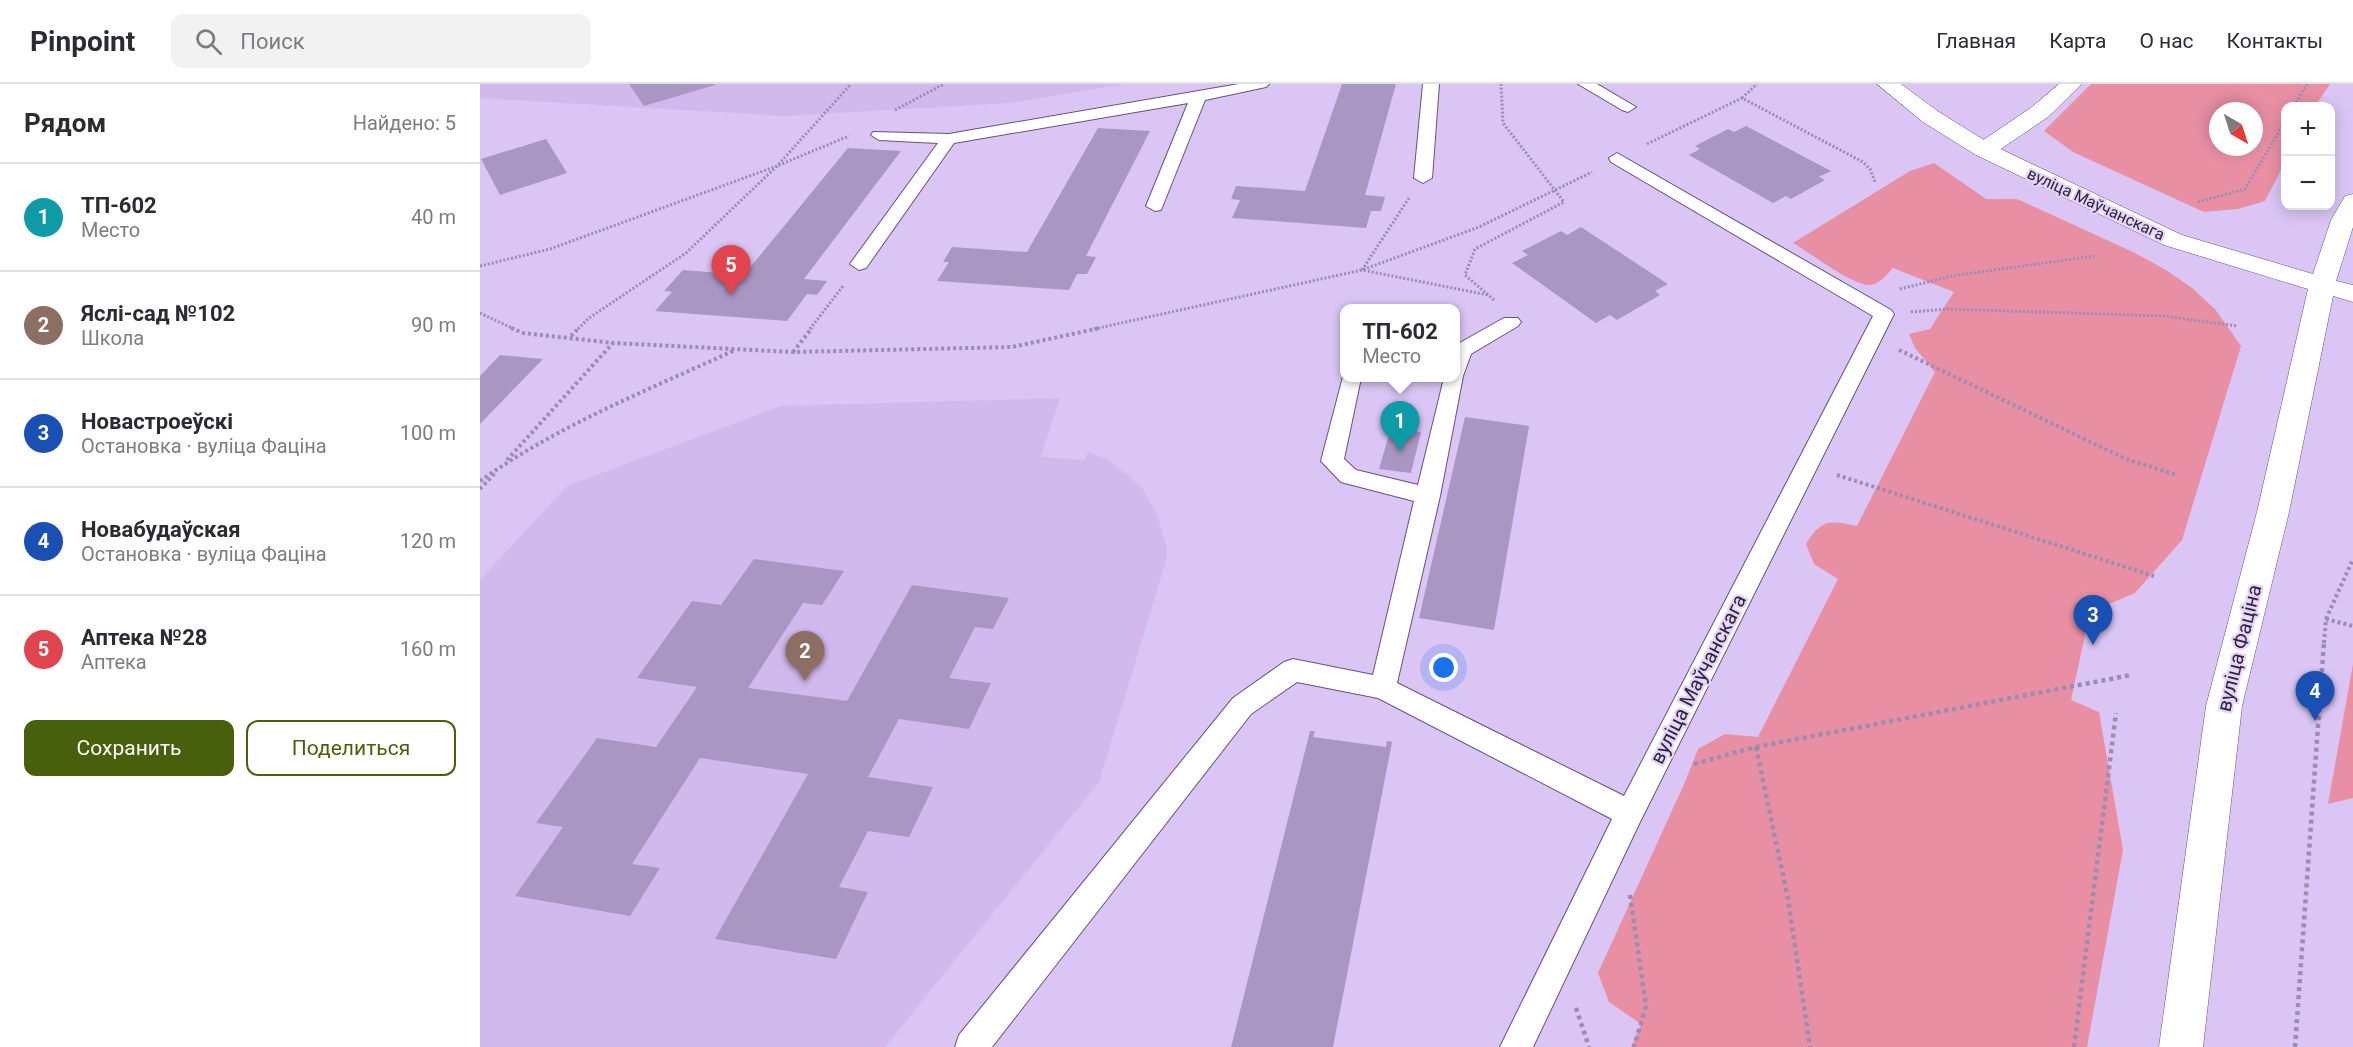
<!DOCTYPE html>
<html lang="ru">
<head>
<meta charset="utf-8">
<style>
  :root { --surface:#fff; --page:#f2f2f3; --text:#2b2b33; --muted:#7c7c81; --line:#e1e1e2; --accent:#485f0b }
  body { margin:0; font-family:Roboto,sans-serif; background:var(--page); color:var(--text) }
  .controls { position:absolute; right:18px; top:18px; display:grid; overflow:hidden; border-radius:12px; box-shadow:0 3px 15px #0003 }
  .controls button { width:54px; height:54px; display:grid; place-items:center; padding:0; border:0; border-bottom:2px solid var(--line); background:var(--surface); color:var(--text); font:30px sans-serif }
  .compass { position:absolute; left:1729px; top:18px; width:54px; height:54px; border-radius:50%; background:var(--surface); box-shadow:0 3px 15px #0003; rotate:141deg }
  .you { position:absolute; left:964px; top:584px; width:21px; height:21px; margin:-15px; border:4px solid #fff; border-radius:50%; background:#1a73e8; box-shadow:0 0 0 9px #1a73e833 }
  .badge { display:grid; place-items:center; width:39px; height:39px; border-radius:50%; background:var(--accent); color:#fff; font-size:20px; font-weight:700 }
  .pin { position:absolute; translate:-50% -50px; filter:drop-shadow(0 2px 3px #0008) }
  .pin::after { content:''; position:absolute; top:32px; width:21px; height:18px; background:inherit; clip-path:polygon(0 0,100% 0,50% 100%) }
  .popup { position:absolute; left:860px; top:220px; width:120px; height:78px; box-sizing:border-box; display:grid; place-content:center; border-radius:12px; background:var(--surface); filter:drop-shadow(0 2px 4px #0005); font-size:20px; white-space:nowrap; color:var(--muted) }
  .popup b { font-size:22px; color:var(--text) }
  .popup::after { content:''; position:absolute; left:50%; top:100%; margin-left:-12px; border:12px solid transparent; border-top-color:var(--surface) }
  .list { margin:0; padding:0; list-style:none }
  h2 { display:flex; justify-content:space-between; align-items:center; height:78px; margin:0; padding:0 24px; font-size:26px }
  h2 small { font-size:20px; font-weight:400; color:var(--muted) }
  .list li { display:grid; grid-template-columns:39px 1fr auto; gap:18px; align-items:center; box-sizing:border-box; height:108px; padding:0 24px; border-top:2px solid var(--line) }
  .list b { display:block; font-size:22px; white-space:nowrap }
  .list p { margin:0; font-size:20px; white-space:nowrap; color:var(--muted) }
  .list em { font-size:20px; font-style:normal; color:var(--muted) }
  .actions { display:flex; gap:12px; padding:18px 24px }
  .actions a { flex:1; padding:14px 0; border:2px solid var(--accent); border-radius:12px; text-align:center; font-size:21px; color:var(--accent) }
  .actions .main { background:var(--accent); color:#fff }
  .icon { flex:none; width:33px; height:33px; fill:none; stroke:currentColor; stroke-width:2; stroke-linecap:round; stroke-linejoin:round }
  .map { position:relative; flex:none; width:1873px; height:963px; overflow:hidden }
  header { display:flex; align-items:center; gap:36px; box-sizing:border-box; height:84px; padding:0 30px; background:var(--surface); border-bottom:2px solid var(--line) }
  header strong { font-size:28px }
  nav { display:flex; gap:33px; margin-inline-start:auto; font-size:21px }
  .search { width:420px; height:54px; background:var(--page); display:flex; align-items:center; gap:15px; box-sizing:border-box; padding:0 21px; border-radius:12px; color:var(--muted); font-size:22px }
  main { display:flex }
  aside { flex:1; background:var(--surface) }
  .map>svg:first-child { display:block }
</style>
</head>
<body>
<header>
<strong>Pinpoint</strong>
<div class="search"><svg class="icon" aria-label="search" viewBox="0 0 24 24"><circle cx="10" cy="10" r="6"/><path d="M15 15l6 6"/></svg>Поиск</div>
<nav><a>Главная</a><a>Карта</a><a>О нас</a><a>Контакты</a></nav>
</header>
<main>
<aside>
<h2>Рядом<small>Найдено: 5</small></h2>
<ul class="list">
<li><span class="badge" style="background:#0f9aa8">1</span><div><b>ТП-602</b><p>Место</p></div><em>40 m</em></li>
<li><span class="badge" style="background:#8d6e63">2</span><div><b>Яслі-сад №102</b><p>Школа</p></div><em>90 m</em></li>
<li><span class="badge" style="background:#1a4fb4">3</span><div><b>Новастроеўскі</b><p>Остановка · вуліца Фаціна</p></div><em>100 m</em></li>
<li><span class="badge" style="background:#1a4fb4">4</span><div><b>Новабудаўская</b><p>Остановка · вуліца Фаціна</p></div><em>120 m</em></li>
<li><span class="badge" style="background:#e0444e">5</span><div><b>Аптека №28</b><p>Аптека</p></div><em>160 m</em></li>
</ul>
<div class="actions"><a class="main">Сохранить</a><a>Поделиться</a></div>
</aside>
<div class="map">
<svg width="1873" height="963" viewBox="0 0 1873 963">
  <rect width="100%" height="100%" fill="#dac5f4"/>
  <g fill="#d1b9ee">
    <path d="M0 0H644L531 19 304 32 0 14Z"/>
    <path d="M580 314 561 373 605 376 608 367 628 376 647 391 662 404 677 430 687 465 686 477 619 698 405 963H0V496L87 402 301 322Z"/>
  </g>
  <g fill="#e88fa4" fill-rule="evenodd">
    <path d="M1611 0H1850L1835 22H1806L1805 78 1785 117 1758 125 1724 128 1593 68 1564 47ZM1738 27H1774V63H1738Z"/>
    <path d="M1454 79 1506 115H1537L1653 168 1686 186 1712 204 1735 225 1761 262 1702 456 1655 509 1610 528 1591 616 1619 628 1643 766 1607 963H1151L1161 940 1129 918 1118 889 1205 698 1218 665 1245 650 1278 653 1358 495 1334 480 1326 460C1341 435 1350 436 1377 442L1455 288 1435 264 1429 250 1450 245 1474 208 1413 184C1407 190 1401 199 1391 201 1374 203 1329 168 1313 159L1430 87Z"/>
    <path d="M1873 580V714L1848 720Z"/>
  </g>
  <g fill="#aa96c3">
    <path d="M149 0H235V1L164 22Z"/>
    <path d="M862 0H916L885 111 905 113 901 127H891L886 144 752 134 760 116 751 115 756 102 825 107Z"/>
    <path d="M1266 42 1351 87 1339 93 1345 96 1311 115 1306 112 1293 119 1209 71 1220 65 1215 62 1248 45 1254 48Z"/>
    <path d="M618 44 670 47 606 172 616 173 607 190H597L589 206 457 197 469 178H463L472 163 547 168Z"/>
    <path d="M66 55 87 89 20 111 1 75Z"/>
    <path d="M368 64 421 67 324 195 347 197 337 211 327 210 307 237 175 227 192 208 184 207 203 186 264 191Z"/>
    <path d="M1101 143 1188 200 1175 207 1180 211 1137 236 1130 231 1116 239 1032 179 1048 171 1042 167 1081 147 1087 151Z"/>
    <path d="M20 271 63 275 0 340V292Z"/>
    <path d="M985 333 1049 342 1014 546 939 534Z"/>
    <path d="M911 344 941 348 931 389 899 385Z"/>
    <path d="M274 475 364 487 342 521 323 519 268 604 367 617 432 501 529 514 513 545 495 543 469 594 511 599 489 645 419 635 388 693 453 703 429 753 388 747 359 803 388 808 356 875 235 855 328 690 220 674 152 780 180 784 150 832 35 812 83 743 56 739 117 654 176 663 217 603 157 594 212 517 241 521Z"/>
    <path d="M830 647H835L833 653 906 663 907 657 912 658 853 963H751Z"/>
  </g>
  <g fill="none" stroke-linecap="round" stroke-linejoin="round">
    <defs>
      <g id="lane">
        <path d="M759 0H789L786 3 725 16 681 126 675 127 666 122 708 19 474 59 386 184 379 186 370 180 458 59 399 56 391 51 393 48 469 50Z"/>
        <path d="M943 0H959L952 94 943 99 934 94Z"/>
        <path d="M1098 0H1117L1156 23 1148 28 1142 26Z"/>
        <path d="M1137 69 1411 226 1414 230 1160 738 1053 963H1020L1132 735 898 614 817 598 771 630 512 963H475L479 951 753 614 804 578 813 575 893 591 934 417 861 398 841 377 864 289V294H881L864 375 876 386 938 401 964 294H976V261L1024 234H1038L1041 238 1038 242 991 270 983 292 960 412 917 599 1144 712 1393 232 1131 78 1129 74Z"/>
      </g>
      <path id="street" d="M1579 0H1602L1568 33 1512 71H1496L1493 66 1496 61 1552 23Z"/>
      <path id="secondary" d="M1397 0H1421L1459 28 1512 61 1702 151 1833 190 1851 136 1865 112 1873 110V143L1856 197 1873 201V218L1853 212 1809 428 1762 622 1723 963H1679L1726 622 1777 428 1828 205 1684 161 1496 71 1443 38Z"/>
    </defs>
    <use href="#lane" stroke="#66537c" stroke-width="2"/>
    <use href="#street" stroke="#66537c" stroke-width="1"/>
    <use href="#secondary" stroke="#66537c" stroke-width="1"/>
    <g stroke="#9c8cb1" stroke-width="3" stroke-dasharray="2 2" stroke-linecap="butt">
      <path d="M1262 14 1277 0"/>
      <path d="M1814 22 1827 0"/>
      <path d="M415 26 464 0"/>
      <path d="M1167 60 1262 14 1383 78 1390 85 1395 98"/>
      <path d="M929 114 882 186 1008 211"/>
      <path d="M1718 118 1765 105 1806 36"/>
      <path d="M0 182 70 165 297 82 371 0"/>
      <path d="M1420 205 1472 192 1614 172"/>
      <path d="M1014 216 985 191 995 165 1084 118 1023 39 1021 0"/>
      <path d="M1431 228 1467 225 1683 232 1757 242"/>
      <path d="M0 229 34 245"/>
      <path d="M98 245 109 234 206 169 297 82 369 52"/>
      <path d="M330 245 363 202"/>
      <path d="M614 245 882 186 999 143 1112 88"/>
    </g>
    <g stroke="#9c8cb1" stroke-width="4" stroke-dasharray="3 3" stroke-linecap="butt">
      <path d="M31 244 43 249 133 259 313 268 532 263 620 244"/>
      <path d="M91 252 99 244"/>
      <path d="M1419 266 1646 375 1697 391"/>
      <path d="M313 268 332 244"/>
      <path d="M27 376 133 259"/>
      <path d="M1357 391 1674 492"/>
      <path d="M0 397C79 341 168 306 255 266"/>
      <path d="M0 405 16 388"/>
      <path d="M1846 535 1873 475"/>
      <path d="M1844 559 1846 535 1873 542"/>
    </g>
    <g stroke="#9c8cb1" stroke-width="4.5" stroke-dasharray="4 4" stroke-linecap="butt">
      <path d="M1276 663 1308 815 1330 963"/>
      <path d="M1214 680 1276 663 1651 591"/>
      <path d="M1150 811 1166 922 1154 963"/>
      <path d="M1096 924 1109 963"/>
      <path d="M1594 963 1636 629"/>
      <path d="M1815 963 1844 558"/>
    </g>
    <use href="#lane" fill="#fff" fill-rule="evenodd"/>
    <use href="#street" fill="#fff" fill-rule="evenodd"/>
    <use href="#secondary" fill="#fff" fill-rule="evenodd"/>
  </g>
  <g text-anchor="middle" dominant-baseline="central" stroke-width="4.5" stroke-linejoin="round" paint-order="stroke">
    <g font-size="16" fill="#2d2537" stroke="#e5d4fa">
      <text transform="translate(1616 120) rotate(25)">вуліца Маўчанскага</text>
    </g>
    <g font-size="20" fill="#2d2537" stroke="#e5d4fa">
      <text transform="translate(1759 564) rotate(-76)">вуліца Фаціна</text>
      <text transform="translate(1218 595) rotate(-63)">вуліца Маўчанскага</text>
    </g>
  </g>
</svg>
<div class="controls">
<button>+</button>
<button>−</button>
</div>
<svg class="compass" viewBox="-18 -18 36 36"><path d="M0-13l5 13h-10z" fill="#e53935"/><path d="M0 13l5-13h-10z" fill="#7c7c81"/></svg>
<div class="you"></div>
<div class="pin badge" style="left:920px;top:367px;background:#0f9aa8">1</div>
<div class="popup"><b>ТП-602</b>Место</div>
<div class="pin badge" style="left:325px;top:597px;background:#8d6e63">2</div>
<div class="pin badge" style="left:1613px;top:561px;background:#1a4fb4">3</div>
<div class="pin badge" style="left:1835px;top:637px;background:#1a4fb4">4</div>
<div class="pin badge" style="left:251px;top:211px;background:#e0444e">5</div>
</div>
</main>
</body>
</html>
